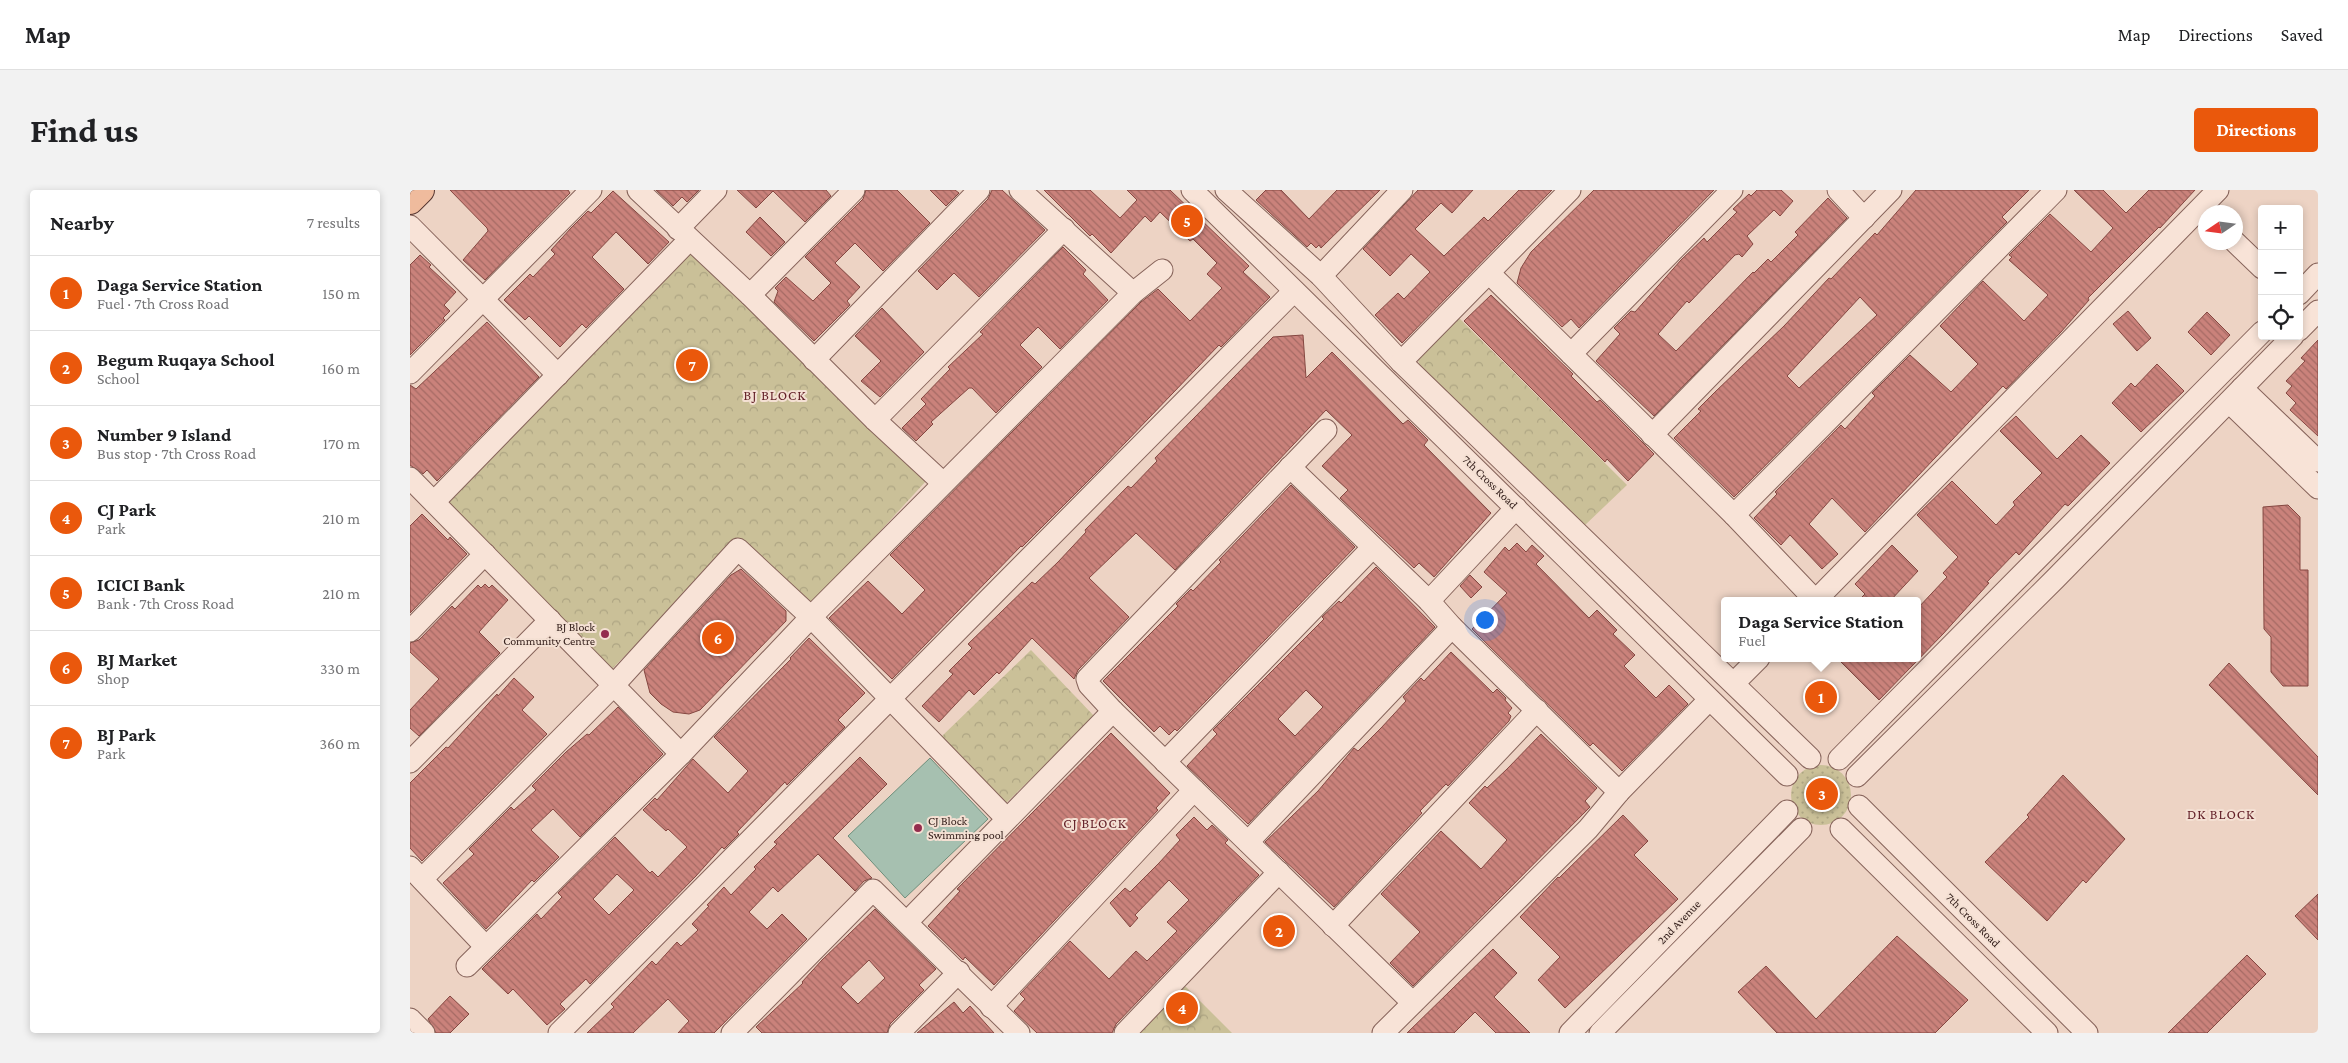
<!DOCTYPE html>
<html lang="en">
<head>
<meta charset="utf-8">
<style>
  :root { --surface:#fff; --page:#f2f2f2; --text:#202124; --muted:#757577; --line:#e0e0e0; --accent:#ea580c }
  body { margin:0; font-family:"Crimson Pro",serif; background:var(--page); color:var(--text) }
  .controls { position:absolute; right:15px; top:15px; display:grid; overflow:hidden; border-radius:5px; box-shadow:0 2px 8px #0003 }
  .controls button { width:45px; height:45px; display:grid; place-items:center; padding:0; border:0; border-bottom:1px solid var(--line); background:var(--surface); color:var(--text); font:25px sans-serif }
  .compass { position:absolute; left:1788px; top:15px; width:45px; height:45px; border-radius:50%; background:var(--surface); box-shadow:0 2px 8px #0003; rotate:257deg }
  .you { position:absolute; left:1074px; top:429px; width:18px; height:18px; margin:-12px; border:4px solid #fff; border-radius:50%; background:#1a73e8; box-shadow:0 0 0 8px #1a73e833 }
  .badge { display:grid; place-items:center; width:32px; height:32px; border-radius:50%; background:var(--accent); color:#fff; font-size:16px; font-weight:700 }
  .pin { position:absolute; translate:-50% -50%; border:2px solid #fff; box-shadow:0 1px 5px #0006 }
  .popup { position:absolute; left:1311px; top:407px; width:200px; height:65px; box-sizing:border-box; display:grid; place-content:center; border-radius:5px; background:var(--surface); filter:drop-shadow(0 1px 4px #0005); font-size:16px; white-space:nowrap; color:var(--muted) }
  .popup b { font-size:19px; color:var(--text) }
  .popup::after { content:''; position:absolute; left:50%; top:100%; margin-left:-10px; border:10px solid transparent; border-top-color:var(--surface) }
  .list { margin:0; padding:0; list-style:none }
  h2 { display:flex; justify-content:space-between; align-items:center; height:65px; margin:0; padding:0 20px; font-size:21px }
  h2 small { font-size:16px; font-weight:400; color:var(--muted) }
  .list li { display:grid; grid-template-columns:32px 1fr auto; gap:15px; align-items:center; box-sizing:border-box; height:75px; padding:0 20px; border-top:1px solid var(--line) }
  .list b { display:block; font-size:19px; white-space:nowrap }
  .list p { margin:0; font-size:16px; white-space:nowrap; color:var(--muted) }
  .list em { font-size:16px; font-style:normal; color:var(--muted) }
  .icon { flex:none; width:28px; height:28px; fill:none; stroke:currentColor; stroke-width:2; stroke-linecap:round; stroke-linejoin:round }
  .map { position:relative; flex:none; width:1908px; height:843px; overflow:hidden; border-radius:5px }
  header { display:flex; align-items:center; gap:30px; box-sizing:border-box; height:70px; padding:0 25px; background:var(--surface); border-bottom:1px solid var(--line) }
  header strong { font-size:24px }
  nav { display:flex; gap:28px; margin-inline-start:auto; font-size:18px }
  .intro { display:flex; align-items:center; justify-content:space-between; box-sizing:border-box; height:120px; padding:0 30px }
  h1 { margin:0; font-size:35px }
  .button { padding:12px 22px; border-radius:5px; background:var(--accent); color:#fff; font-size:18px; font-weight:700 }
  main { display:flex; gap:30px; padding:0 30px }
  aside { flex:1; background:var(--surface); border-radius:5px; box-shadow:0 2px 8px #0003 }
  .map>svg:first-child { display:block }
</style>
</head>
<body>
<header>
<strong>Map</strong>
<nav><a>Map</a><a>Directions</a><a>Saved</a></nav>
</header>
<div class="intro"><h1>Find us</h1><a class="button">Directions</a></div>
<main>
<aside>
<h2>Nearby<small>7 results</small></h2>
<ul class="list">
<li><span class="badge">1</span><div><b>Daga Service Station</b><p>Fuel · 7th Cross Road</p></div><em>150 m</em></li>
<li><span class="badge">2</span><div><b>Begum Ruqaya School</b><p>School</p></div><em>160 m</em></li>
<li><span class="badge">3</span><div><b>Number 9 Island</b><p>Bus stop · 7th Cross Road</p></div><em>170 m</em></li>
<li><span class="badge">4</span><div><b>CJ Park</b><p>Park</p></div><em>210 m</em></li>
<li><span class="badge">5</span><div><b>ICICI Bank</b><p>Bank · 7th Cross Road</p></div><em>210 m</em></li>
<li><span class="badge">6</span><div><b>BJ Market</b><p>Shop</p></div><em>330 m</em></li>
<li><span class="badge">7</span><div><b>BJ Park</b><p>Park</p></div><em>360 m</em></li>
</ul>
</aside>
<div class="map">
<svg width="1908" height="843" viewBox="0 0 1908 843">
  <defs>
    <pattern id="grass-dots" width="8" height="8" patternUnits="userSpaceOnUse" patternTransform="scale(1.25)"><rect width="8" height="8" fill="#cac098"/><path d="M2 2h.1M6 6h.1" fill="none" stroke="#aea583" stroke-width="1.8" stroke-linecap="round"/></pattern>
    <pattern id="forest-crowns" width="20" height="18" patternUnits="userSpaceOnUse" patternTransform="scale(1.25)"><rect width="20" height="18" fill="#cac098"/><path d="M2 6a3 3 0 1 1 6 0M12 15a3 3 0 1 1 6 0" fill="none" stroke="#aea583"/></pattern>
    <pattern id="building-back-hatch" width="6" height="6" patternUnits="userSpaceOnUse" patternTransform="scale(1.25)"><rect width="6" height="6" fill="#ca827b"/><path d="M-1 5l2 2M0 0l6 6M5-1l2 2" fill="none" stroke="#a56a64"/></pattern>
  </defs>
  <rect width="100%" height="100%" fill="#edd3c4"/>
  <circle fill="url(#grass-dots)" cx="1411" cy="605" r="30"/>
  <g fill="url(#forest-crowns)">
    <path d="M279 58 516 291 398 420 327 352 199 482 32 311Z"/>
    <path d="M1042 121 1217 295 1173 337 1013 187 1008 170 1009 153Z"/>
    <path d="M621 460 685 527 595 614 531 547Z"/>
    <path d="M771 792 822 843H721Z"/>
  </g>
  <path fill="#a6c0b0" stroke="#6d8e7b" d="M520 568 578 629 495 708 438 646Z"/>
  <g fill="url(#building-back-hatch)" stroke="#854741" fill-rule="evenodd">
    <path d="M40 0H158L160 3 75 90 53 70 78 41 77 38Z"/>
    <path d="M246 0H289L277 12 272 7 263 16Z"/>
    <path d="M327 0H416L421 6 395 32 363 1 346 18Z"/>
    <path d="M456 0H487L520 33 473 81 445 53 425 73 450 97 437 111 440 115 404 151 364 112 368 101 365 98 376 87 403 111 421 93 395 67 453 9Z"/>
    <path d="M520 0H545L549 3 536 16Z"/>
    <path d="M582 0H592L635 40 569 107 544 83 527 100 508 81 578 9Z"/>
    <path d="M634 0H680L710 28 727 10 717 0H760L839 76 833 82 860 107 811 157 809 155 692 277 612 357 611 356 482 489 419 428 458 391 492 424 515 400 480 365 731 112 748 99 780 131 812 98 797 84 807 73 783 49 780 51 750 22 741 32 735 26 701 63 682 44 680 46Z"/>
    <path d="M856 0H871L899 29 927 0H970L911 58 909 55 906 58 901 53 897 57 846 10Z"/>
    <path d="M1008 0H1063L1042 23 1031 13 1005 39 1034 66 1074 27 1078 31 1109 0H1142L992 153 965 125 988 103 994 109 1020 82 1001 64 980 86 953 59Z"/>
    <path d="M1184 0H1304L1169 138 1161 129 1152 137 1107 93 1111 78 1121 62Z"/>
    <path d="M1347 0H1371L1383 11 1370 26 1364 20 1337 46 1343 54 1332 67 1329 64 1325 65 1279 113 1277 111 1248 144 1266 161 1343 82 1344 83 1358 69 1361 72 1388 45 1385 42 1418 8 1437 28 1244 226 1186 171 1210 144 1204 138 1221 121 1225 122 1271 70 1294 48 1297 52 1327 22 1323 19 1339 4 1341 6Z"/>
    <path d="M1506 0H1619L1592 27 1597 32 1324 307 1264 248 1291 221 1288 219 1305 202 1374 136 1419 88 1421 89 1465 43 1467 45ZM1450 107 1467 125 1389 198 1377 186Z"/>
    <path d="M1664 0H1693L1716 23 1739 0H1785L1750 38 1749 37 1678 108 1679 110 1651 142 1596 199 1593 196 1455 342 1422 308 1399 334 1428 364 1412 379 1380 345 1371 355 1344 328 1367 304 1365 302 1431 235 1435 239 1465 206 1462 203 1500 165 1541 202 1568 174 1530 136 1573 91 1614 131 1638 105 1599 70 1602 67 1599 65 1640 24 1681 62 1703 38Z"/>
    <path d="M203 1 259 52 238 74 206 42 182 67 214 99 176 138 172 134 150 157 119 126 115 130 94 110 120 84 123 87 145 64 141 60 161 38 178 21 181 23Z"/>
    <path d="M350 27 375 52 361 66 336 42Z"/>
    <path d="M653 57 676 80 673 84 698 110 650 159 628 137 610 155 632 177 586 223 562 198H559L521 232 523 234 506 251 492 238 516 214 511 209 540 179 538 177 573 144 570 142Z"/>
    <path d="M10 65 21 75 19 77 46 102 34 115 40 121 33 128 35 130 0 165V75Z"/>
    <path d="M1081 105 1163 184 1161 186 1187 212 1190 210 1244 264 1218 291 1197 269 1195 272 1054 131Z"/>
    <path d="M472 118 514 162 470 207 451 191 471 171 445 146Z"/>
    <path d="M1718 121 1741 148 1727 161 1703 134Z"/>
    <path d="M1797 122 1820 145 1801 165 1778 142Z"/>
    <path d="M77 132 129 187 27 291 17 280 13 284 0 275V195L6 199Z"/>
    <path d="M893 145 896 188 922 162 993 234 998 230 1018 250 1014 255 1081 323 1024 387 1009 373 1004 378 930 308 938 300 912 276 942 245 916 220 765 380 726 343 679 388 719 427 668 480 664 489 622 448 589 484 587 482 564 505 559 500 529 532 512 516 543 484 539 481 562 458 558 454 622 392 625 394 648 372 676 342 675 340 718 296 721 298 747 271 745 268 863 147Z"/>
    <path d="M1908 150V246L1880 220 1886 213 1876 203 1882 196 1876 191 1895 171 1891 168Z"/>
    <path d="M1747 174 1774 201 1731 242 1702 213 1721 193 1725 197Z"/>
    <path d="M1606 226 1647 269 1671 245 1700 273 1658 316 1655 314 1609 365 1606 362 1577 392 1579 393 1533 444 1469 510 1427 468H1507V419L1537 387 1533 383 1548 367 1507 325 1542 291 1586 335 1605 315 1603 312 1632 283 1590 241Z"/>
    <path d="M881 295 945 357 767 541 765 539 759 545 750 536 744 542 693 491 768 416 766 414 781 399 783 401 811 372 809 370Z"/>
    <path d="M1878 315 1890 327V380H1898V496H1873L1861 482V447L1854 439 1853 317Z"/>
    <path d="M12 324 38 350 40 347 57 364 0 423V336Z"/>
    <path d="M1107 353 1116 362 1122 355 1134 366 1126 374 1179 428 1187 420 1207 440 1203 444 1225 465 1214 476 1246 508 1259 495 1278 514 1212 581 1183 553 1180 556 1062 439 1097 403 1074 382 1095 357 1099 361Z"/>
    <path d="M1482 355 1508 381 1480 411H1448L1455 404 1445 394Z"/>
    <path d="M966 377 1025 437 838 634 777 576 807 544 803 540 914 429 912 427 929 411 931 413ZM896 500 913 517 885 546 868 529Z"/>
    <path d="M331 379 376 421V431L290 520 279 524 263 522 251 514 240 503 234 480 321 385Z"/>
    <path d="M1060 385 1072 397 1061 408 1050 396Z"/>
    <path d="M75 394 79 398 82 395 98 410 69 442 90 463 9 546 0 538V520L29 489 0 462V453L9 450 42 416 45 419 68 395 71 398Z"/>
    <path d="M399 448 455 503 428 530 435 537 377 595 375 592 327 642 329 644 314 659 312 657 286 686 180 794 176 789 150 814 155 819 137 835 103 799 98 804 72 779 127 724 131 729 152 707 148 703 205 647 240 683 242 681 248 687 277 657 258 639 256 641 233 620 245 608 247 610 283 569 318 603 338 581 304 547 381 469 380 468ZM207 684 224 700 199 725 183 709Z"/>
    <path d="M1041 462 1083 503 1087 499 1096 508 1095 510 1102 518 1098 523 1101 526 1099 531 1038 596 1036 594 1010 621 1012 623 924 717 855 652 908 601 944 558 948 561 971 538 996 511 993 507 1011 488 1014 491Z"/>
    <path d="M1819 473 1908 567V605L1799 495Z"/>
    <path d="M104 488 124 507 112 520 137 544 12 671 0 658V593L36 557 38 558 87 504 88 506Z"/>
    <path d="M208 517 253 564 170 647 143 619 121 640 149 667 124 692 122 690 76 739 33 693 64 664 59 659 101 617 104 620 126 600 122 596 156 562 177 544 179 545Z"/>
    <path d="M701 543 760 603 746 618 748 620 584 795 555 767 553 770 518 736 550 701 547 699Z"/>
    <path d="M1131 544 1187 598 1175 611 1180 617 1003 796 980 773 1010 742 971 704 1031 641 1071 679 1097 650 1059 613 1075 596 1077 598 1097 579Z"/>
    <path d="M450 567 477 594 423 648 462 688 454 691 445 701 408 664 368 702 363 697 339 722 357 739 372 724 397 749 304 843H268L279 831 258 809 223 843H177L204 817 201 814 242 771 246 775 267 752 271 756 288 740 282 734 299 716 297 715 314 697 321 705 346 679 344 677 367 654 364 652Z"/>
    <path d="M1653 585 1715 649 1676 693 1673 690 1637 731 1575 672 1619 627 1617 625Z"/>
    <path d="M1213 625 1238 651 1224 665 1268 709 1155 818 1128 790 1150 767 1110 727 1148 687 1149 688Z"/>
    <path d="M784 627 797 640 802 635 818 650 815 653 849 685 706 834 702 843H627L604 821 615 809 610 804 660 751 699 789 726 761 737 771 767 741 757 732 779 710 759 690 725 725 728 728 720 737 700 713 715 698 720 702 749 673 770 650 766 645Z"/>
    <path d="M1908 704V750L1885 726Z"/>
    <path d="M465 719 526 779 509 795 514 800 480 834 477 843H352L346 837 393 793 392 792 412 770ZM459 770 475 788 448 814 431 797Z"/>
    <path d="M1487 746 1558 810 1525 843H1367L1328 802 1356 776 1406 829Z"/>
    <path d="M1083 759 1107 783 1084 807 1120 843H1086L1065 822 1044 843H997Z"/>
    <path d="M1837 765 1856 784 1797 843H1758Z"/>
    <path d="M40 806 59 824 40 843H26L18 829Z"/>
    <path d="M544 812 553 823 560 816 584 843H507Z"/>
  </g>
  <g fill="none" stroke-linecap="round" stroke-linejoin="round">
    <defs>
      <g id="minor">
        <path d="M228 0 340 105 465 230 533 293"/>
        <path d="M610 0 723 103"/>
        <path d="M782 0 1377 585"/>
        <path d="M816 0 911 86 991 172 1400 568"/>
        <path d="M1428 0 1454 28"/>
        <path d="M0 36 148 185"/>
        <path d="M268 39 306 0"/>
        <path d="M1825 52 1852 78"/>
        <path d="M1079 83 1324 325 1405 410"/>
        <path d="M911 86 992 0"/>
        <path d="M1889 104 1908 84"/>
        <path d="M340 105 444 0"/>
        <path d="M1889 140 1908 121"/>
        <path d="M1161 164 1322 0"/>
        <path d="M404 170 569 0"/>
        <path d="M991 172 1160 0"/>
        <path d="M0 183 181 0"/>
        <path d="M1832 198 1908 271"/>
        <path d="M1819 212 1908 298"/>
        <path d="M465 230 654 39"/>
        <path d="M916 240 677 489 679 495 703 521 1003 813"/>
        <path d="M1242 245 1481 0"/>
        <path d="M880 277 1019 411 1042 437 1209 602"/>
        <path d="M0 288 271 564"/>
        <path d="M24 312 279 50"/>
        <path d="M1324 325 1646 0"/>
        <path d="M1019 411 1106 318"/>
        <path d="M1405 411 1808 0"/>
        <path d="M0 441 75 364"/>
        <path d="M1324 493 1349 468"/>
        <path d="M1429 569 1852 142"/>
        <path d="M0 572 140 430"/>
        <path d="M755 572 962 358"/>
        <path d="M1447 586 1645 389 1883 146"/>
        <path d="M1449 616 1677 843"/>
        <path d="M1431 639 1637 843"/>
        <path d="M838 652 1042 437"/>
        <path d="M0 677 76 757"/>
        <path d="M12 689 203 496 328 359 401 427 597 629"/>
        <path d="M497 732 703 521"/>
        <path d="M923 736 1127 520"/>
        <path d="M57 776 271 564 401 427 723 103 752 80"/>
        <path d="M581 817 784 600"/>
        <path d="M0 829 14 843"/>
        <path d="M149 843 884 101"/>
        <path d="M322 843 463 700 609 843"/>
        <path d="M489 843 549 782"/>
        <path d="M715 843 869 682"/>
        <path d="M973 843 1178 639 1209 602 1299 510"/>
        <path d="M1160 843 1377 621"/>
        <path d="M1190 843 1391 639"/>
      </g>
      <path id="major" d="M0 11 11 0"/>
    </defs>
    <use href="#minor" stroke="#87645b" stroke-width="23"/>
    <use href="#major" stroke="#54342f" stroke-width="28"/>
    <use href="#minor" stroke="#f8e3d7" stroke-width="21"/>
    <use href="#major" stroke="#efbb9d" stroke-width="26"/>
  </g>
  <g fill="#942d4e" stroke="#f4e0d3" stroke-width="2">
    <circle cx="195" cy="444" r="5"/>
    <circle cx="508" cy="638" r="5"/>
  </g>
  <g text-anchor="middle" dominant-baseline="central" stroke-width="4" stroke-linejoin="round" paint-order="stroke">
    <g font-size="12" fill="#37221e" stroke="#f4e0d3">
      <text transform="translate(1080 292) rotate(44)">7th Cross Road</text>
      <text transform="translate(1563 730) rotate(45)">7th Cross Road</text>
      <text transform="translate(1269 732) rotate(-46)">2nd Avenue</text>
    </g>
    <g font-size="12" fill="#37221e" stroke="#f4e0d3" text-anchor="end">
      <text x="185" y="437">BJ Block<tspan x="185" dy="14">Community Centre</tspan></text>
      <text x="518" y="631" text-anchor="start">CJ Block<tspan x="518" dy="14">Swimming pool</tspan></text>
    </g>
    <g font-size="14" letter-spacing="1" fill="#621f27" stroke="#f4e0d3">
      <text x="365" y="205">BJ BLOCK</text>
      <text x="1811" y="624">DK BLOCK</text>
      <text x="685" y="633">CJ BLOCK</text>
    </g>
  </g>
</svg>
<div class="controls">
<button>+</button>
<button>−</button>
<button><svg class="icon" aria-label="locate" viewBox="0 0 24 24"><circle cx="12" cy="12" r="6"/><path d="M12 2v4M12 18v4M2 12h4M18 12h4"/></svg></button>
</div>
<svg class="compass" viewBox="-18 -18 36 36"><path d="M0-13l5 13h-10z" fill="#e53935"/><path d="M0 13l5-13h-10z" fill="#757577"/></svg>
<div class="you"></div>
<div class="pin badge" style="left:1411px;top:507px">1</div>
<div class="popup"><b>Daga Service Station</b>Fuel</div>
<div class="pin badge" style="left:869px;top:741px">2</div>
<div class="pin badge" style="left:1412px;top:604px">3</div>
<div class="pin badge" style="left:772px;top:818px">4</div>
<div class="pin badge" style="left:777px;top:31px">5</div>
<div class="pin badge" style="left:308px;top:448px">6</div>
<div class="pin badge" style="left:282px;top:175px">7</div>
</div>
</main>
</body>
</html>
